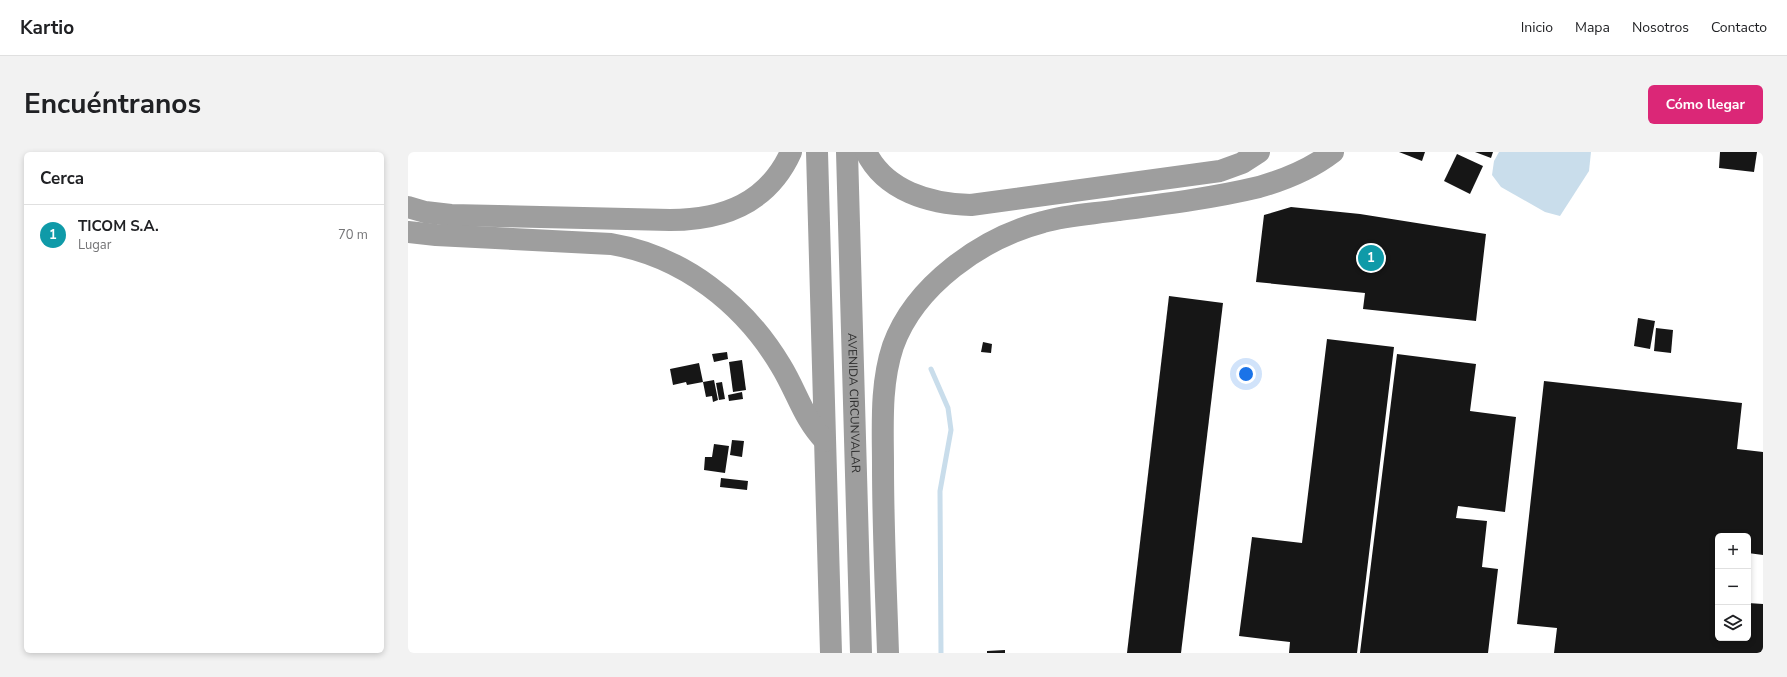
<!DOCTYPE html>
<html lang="es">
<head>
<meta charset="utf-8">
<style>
  :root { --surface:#fff; --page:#f2f2f2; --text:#202124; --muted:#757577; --line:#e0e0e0; --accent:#db2777 }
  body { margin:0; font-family:"Nunito Sans",sans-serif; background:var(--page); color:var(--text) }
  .controls { position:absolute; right:12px; bottom:12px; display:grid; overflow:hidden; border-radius:6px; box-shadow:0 2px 6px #0003 }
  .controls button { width:36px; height:36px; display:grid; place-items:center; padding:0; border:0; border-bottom:1px solid var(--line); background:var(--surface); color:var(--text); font:20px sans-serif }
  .you { position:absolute; left:838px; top:222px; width:14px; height:14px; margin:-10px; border:3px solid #fff; border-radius:50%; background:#1a73e8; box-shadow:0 0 0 6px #1a73e833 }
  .badge { display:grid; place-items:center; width:26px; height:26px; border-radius:50%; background:var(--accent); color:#fff; font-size:13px; font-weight:700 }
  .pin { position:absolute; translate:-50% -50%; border:2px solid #fff; box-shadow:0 1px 4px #0006 }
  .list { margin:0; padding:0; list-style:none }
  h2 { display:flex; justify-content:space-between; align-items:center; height:52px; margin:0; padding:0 16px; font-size:17px }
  h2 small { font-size:13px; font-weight:400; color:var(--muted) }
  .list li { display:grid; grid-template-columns:26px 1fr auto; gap:12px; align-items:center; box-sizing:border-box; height:60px; padding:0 16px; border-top:1px solid var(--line) }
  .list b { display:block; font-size:15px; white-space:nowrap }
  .list p { margin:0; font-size:13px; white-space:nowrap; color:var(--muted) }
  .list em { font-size:13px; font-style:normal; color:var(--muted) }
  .icon { flex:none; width:22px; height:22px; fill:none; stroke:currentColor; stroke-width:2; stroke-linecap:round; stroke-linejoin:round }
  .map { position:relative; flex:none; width:1355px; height:501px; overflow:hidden; border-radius:6px }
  header { display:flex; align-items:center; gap:24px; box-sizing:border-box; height:56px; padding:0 20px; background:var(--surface); border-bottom:1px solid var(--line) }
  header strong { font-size:19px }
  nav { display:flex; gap:22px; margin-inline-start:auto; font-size:14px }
  .intro { display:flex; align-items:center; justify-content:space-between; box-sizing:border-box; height:96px; padding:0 24px }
  h1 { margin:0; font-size:28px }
  .button { padding:10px 18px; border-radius:6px; background:var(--accent); color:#fff; font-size:14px; font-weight:700 }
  main { display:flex; gap:24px; padding:0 24px }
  aside { flex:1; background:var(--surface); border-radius:6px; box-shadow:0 2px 6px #0003 }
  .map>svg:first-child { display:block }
</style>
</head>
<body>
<header>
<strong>Kartio</strong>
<nav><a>Inicio</a><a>Mapa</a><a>Nosotros</a><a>Contacto</a></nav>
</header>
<div class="intro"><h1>Encuéntranos</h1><a class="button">Cómo llegar</a></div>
<main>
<aside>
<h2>Cerca<small></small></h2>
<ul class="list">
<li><span class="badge" style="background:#0f9aa8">1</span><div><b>TICOM S.A.</b><p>Lugar</p></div><em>70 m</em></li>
</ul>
</aside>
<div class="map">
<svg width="1355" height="501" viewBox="0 0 1355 501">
  <rect width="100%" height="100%" fill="#fff"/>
  <path fill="#c9ddeb" d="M1091 0H1183L1181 19 1152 64 1137 60 1093 35 1084 23 1086 9Z"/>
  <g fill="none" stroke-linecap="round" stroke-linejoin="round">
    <path stroke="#c9ddeb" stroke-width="5" d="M523 217 540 256 543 278 532 339 533 501"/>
  </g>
  <g fill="#161616">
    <path d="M991 0H1017L1014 9Z"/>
    <path d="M1067 0H1085L1083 6Z"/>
    <path d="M1312 0H1349L1346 20 1311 16Z"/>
    <path d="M1049 2 1075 14 1062 42 1036 29Z"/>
    <path d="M883 55 952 62 1078 82 1068 169 955 157 957 141 848 130 856 63Z"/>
    <path d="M761 144 815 151 773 501H719Z"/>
    <path d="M1230 166 1247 169 1242 197 1226 194Z"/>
    <path d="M1248 176 1265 178 1263 201 1246 199Z"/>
    <path d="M919 187 986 195 949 501H881L882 490 831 484 844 385 894 391Z"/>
    <path d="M575 190 584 192 583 201 573 200Z"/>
    <path d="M319 200 320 207 306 210 304 202Z"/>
    <path d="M989 202 1068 212 1062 259 1108 265 1097 360 1050 354 1048 366 1079 369 1074 415 1090 417 1080 501H952Z"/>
    <path d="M334 208 338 238 325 240 321 210Z"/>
    <path d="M291 211 295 230 279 233 278 230 265 233 262 217Z"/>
    <path d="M306 228 310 248 305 250 304 244 298 245 295 230Z"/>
    <path d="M1136 229 1334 251 1329 297 1355 300V403L1340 401V384H1310V486H1340V451L1355 452V501H1146L1149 476 1109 472Z"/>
    <path d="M314 230 317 247 311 248 308 231Z"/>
    <path d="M334 240 335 247 321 249 320 243Z"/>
    <path d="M324 288 336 289 334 305 322 303Z"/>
    <path d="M306 292 321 294 317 321 296 318 297 305H304Z"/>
    <path d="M313 326 340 329 339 338 312 335Z"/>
    <path d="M597 498V501H579V499Z"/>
  </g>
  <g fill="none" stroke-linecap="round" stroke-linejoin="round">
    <g stroke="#9e9e9e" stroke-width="22">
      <path d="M409 0 423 501"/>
      <path id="s1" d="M439 0 453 501"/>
      <path d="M458 0C477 39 522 52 563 53L812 19 834 11 851 0"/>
      <path d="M0 55 17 60 43 63 262 68C316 68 360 51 383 0"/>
      <path d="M0 80 28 83 203 92C275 104 336 152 373 214 389 240 395 266 417 289"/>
      <path d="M480 501C478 439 475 377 475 314 475 275 472 233 485 194 507 133 574 86 635 70 659 63 685 62 711 58 757 52 805 46 851 35 879 27 903 17 925 0"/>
    </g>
  </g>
  <g text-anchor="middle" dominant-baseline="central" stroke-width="4" stroke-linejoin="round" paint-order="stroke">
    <g font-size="12" fill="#2f2f2f" stroke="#fff">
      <text stroke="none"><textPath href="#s1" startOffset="251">AVENIDA CIRCUNVALAR</textPath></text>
    </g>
  </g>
</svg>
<div class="controls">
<button>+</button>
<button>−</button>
<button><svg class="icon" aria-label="layers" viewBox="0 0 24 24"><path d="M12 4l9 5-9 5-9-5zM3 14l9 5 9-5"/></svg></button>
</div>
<div class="you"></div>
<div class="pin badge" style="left:963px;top:106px;background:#0f9aa8">1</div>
</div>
</main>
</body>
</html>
